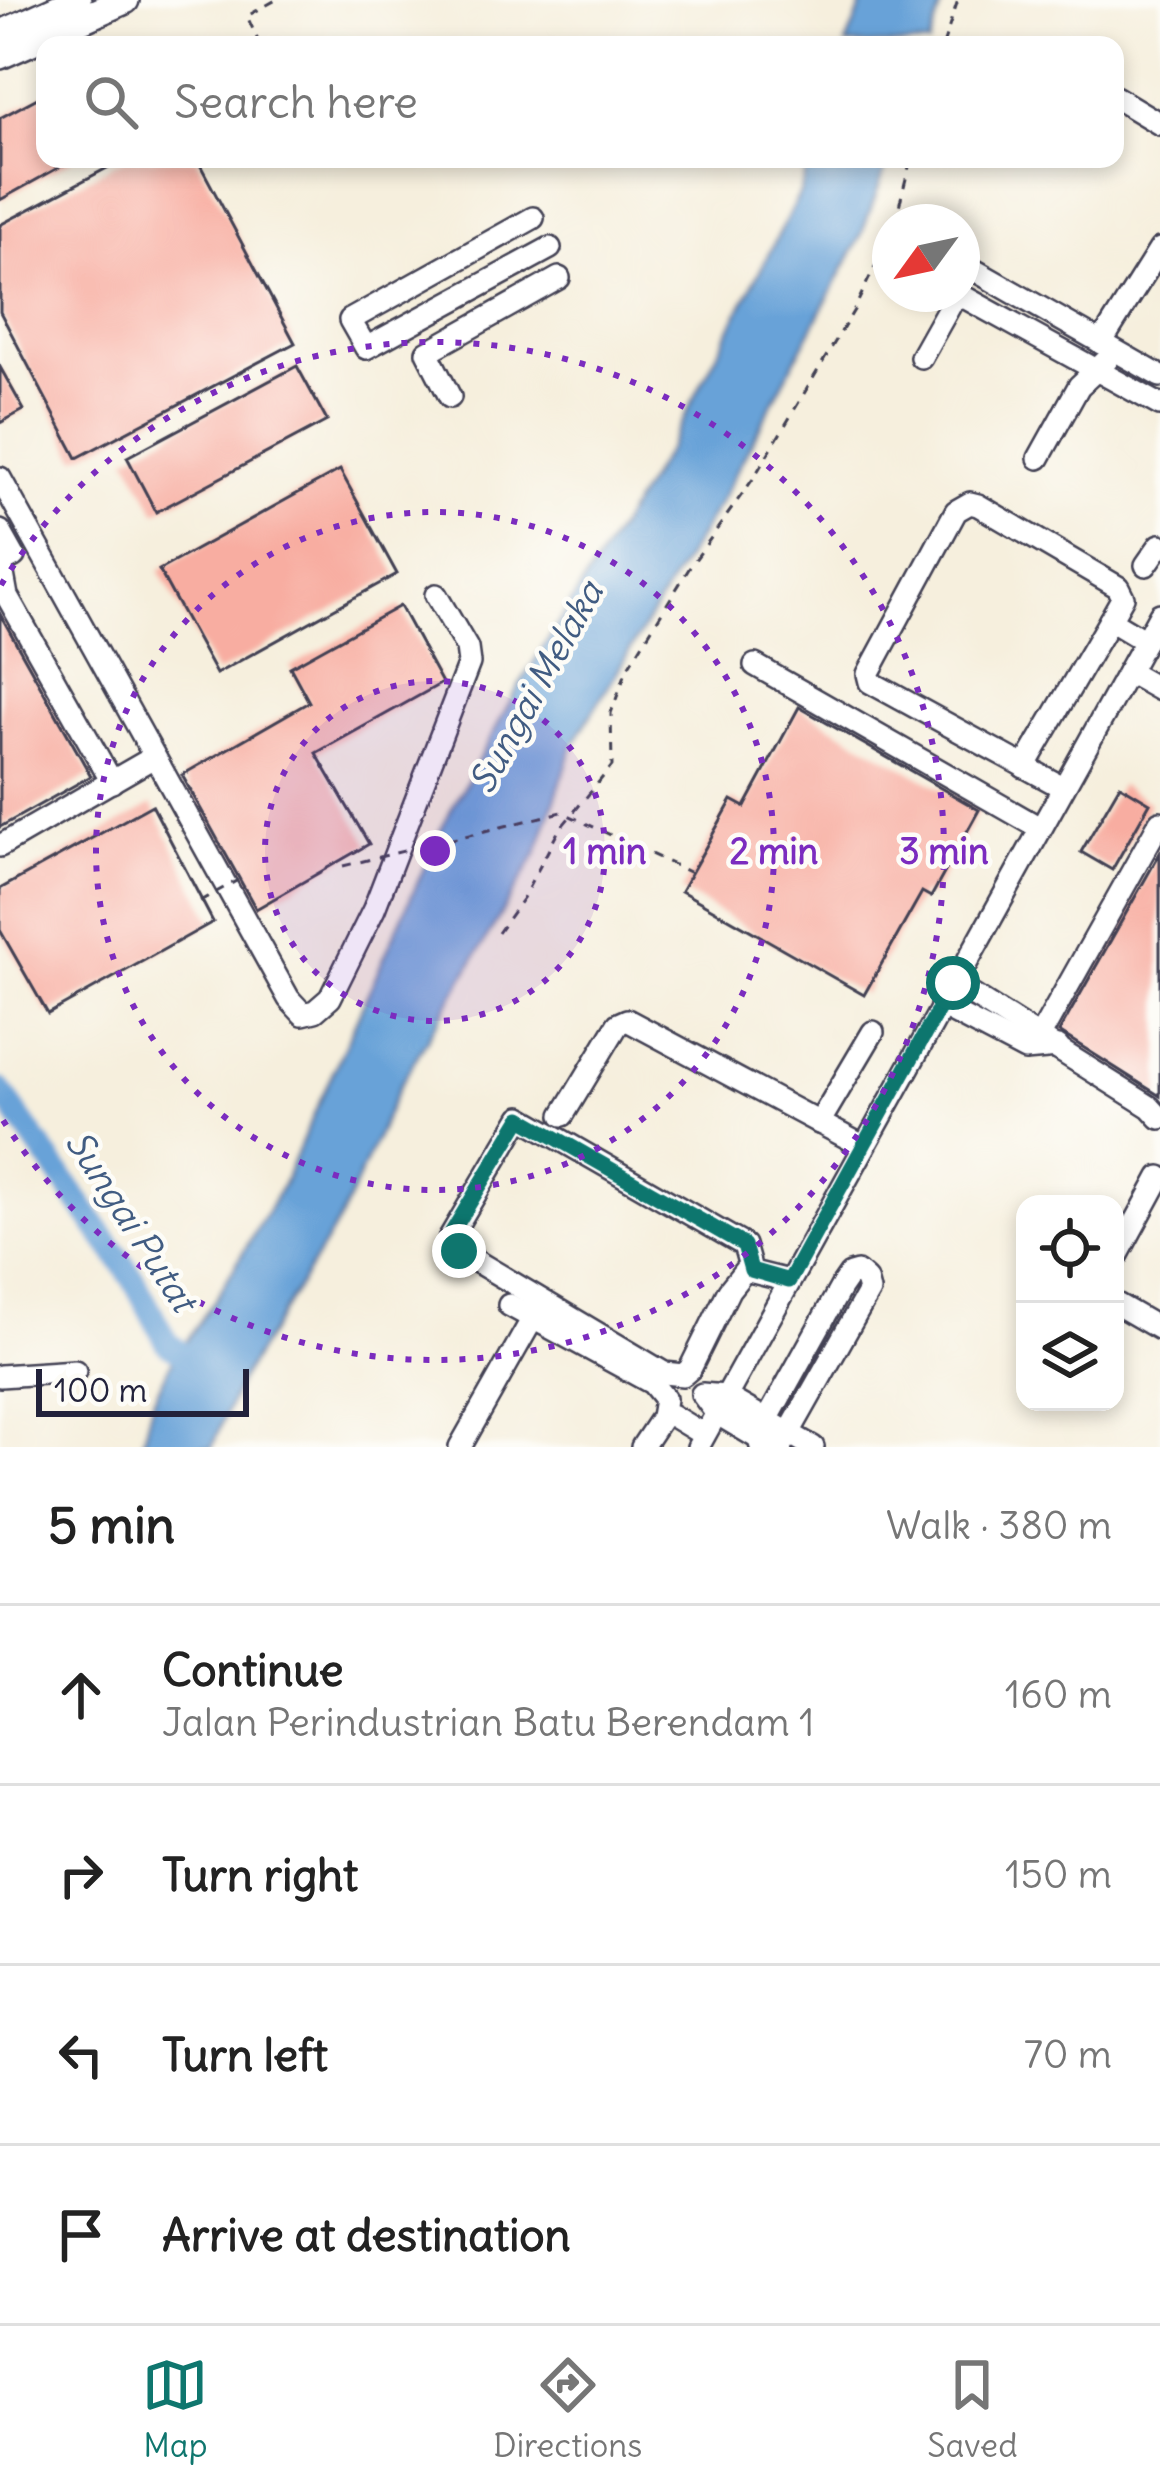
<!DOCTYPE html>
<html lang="en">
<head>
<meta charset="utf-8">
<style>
  :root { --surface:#fff; --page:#f2f2f2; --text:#222; --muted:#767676; --line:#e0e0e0; --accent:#0f766e }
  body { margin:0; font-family:Delius,sans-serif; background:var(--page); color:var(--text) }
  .controls { position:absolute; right:36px; bottom:36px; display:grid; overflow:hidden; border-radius:24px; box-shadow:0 6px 18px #0003 }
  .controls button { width:108px; height:108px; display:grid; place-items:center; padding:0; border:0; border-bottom:3px solid var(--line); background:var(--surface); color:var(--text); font:60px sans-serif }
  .compass { position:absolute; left:872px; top:204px; width:108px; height:108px; border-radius:50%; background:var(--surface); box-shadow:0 6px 18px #0003; rotate:237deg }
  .scale { position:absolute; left:36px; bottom:30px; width:213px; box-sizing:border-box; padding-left:12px; border:6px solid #22223b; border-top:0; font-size:33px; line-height:42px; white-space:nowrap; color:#22223b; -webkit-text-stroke:9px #fdfcf7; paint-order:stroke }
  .stop { position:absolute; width:36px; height:36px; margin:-27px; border:9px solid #0f766e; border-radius:50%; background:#fff }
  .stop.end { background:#0f766e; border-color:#fff; box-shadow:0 3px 12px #0008 }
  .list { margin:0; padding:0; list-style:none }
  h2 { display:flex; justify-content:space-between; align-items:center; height:156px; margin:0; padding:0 48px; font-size:51px }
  h2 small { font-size:39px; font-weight:400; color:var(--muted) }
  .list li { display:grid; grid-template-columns:78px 1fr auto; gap:36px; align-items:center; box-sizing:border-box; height:180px; padding:0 48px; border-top:3px solid var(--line) }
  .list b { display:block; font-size:45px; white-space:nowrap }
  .list p { margin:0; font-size:39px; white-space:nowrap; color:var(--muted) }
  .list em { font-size:39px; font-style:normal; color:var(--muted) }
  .icon { flex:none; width:66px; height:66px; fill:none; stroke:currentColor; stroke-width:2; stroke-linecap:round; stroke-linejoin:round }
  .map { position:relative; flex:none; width:1160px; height:1447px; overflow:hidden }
  .search { position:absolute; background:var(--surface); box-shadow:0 6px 18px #0003; left:36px; right:36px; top:36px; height:132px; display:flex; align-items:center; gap:30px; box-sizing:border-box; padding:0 42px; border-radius:24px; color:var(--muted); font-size:45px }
  .sheet { height:876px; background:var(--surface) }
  nav { display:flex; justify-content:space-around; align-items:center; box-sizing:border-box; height:168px; border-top:3px solid var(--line); background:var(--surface); font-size:33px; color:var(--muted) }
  nav a { display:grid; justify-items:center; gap:6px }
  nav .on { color:var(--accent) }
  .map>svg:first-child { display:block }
</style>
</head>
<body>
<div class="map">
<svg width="1160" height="1447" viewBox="0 0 1160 1447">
  <rect width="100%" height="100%" fill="#fdfcf7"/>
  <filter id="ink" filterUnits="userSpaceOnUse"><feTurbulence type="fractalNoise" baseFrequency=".00833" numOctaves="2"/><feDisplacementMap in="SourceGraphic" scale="24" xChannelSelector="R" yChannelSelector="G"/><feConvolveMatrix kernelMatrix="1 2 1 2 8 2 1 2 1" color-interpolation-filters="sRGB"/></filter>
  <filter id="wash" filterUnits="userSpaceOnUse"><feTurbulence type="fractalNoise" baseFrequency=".004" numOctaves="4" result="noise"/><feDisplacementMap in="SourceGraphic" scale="48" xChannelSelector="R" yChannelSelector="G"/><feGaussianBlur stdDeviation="2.7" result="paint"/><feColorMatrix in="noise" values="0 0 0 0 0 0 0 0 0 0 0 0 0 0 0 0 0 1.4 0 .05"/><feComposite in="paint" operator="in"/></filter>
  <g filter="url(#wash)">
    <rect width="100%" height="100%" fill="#f6efdd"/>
    <g fill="#67a2d8" stroke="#44628a" stroke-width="3">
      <path d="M864 0H944L929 45H846Z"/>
      <path d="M810 159H889L861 236 722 498 574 743 537 853 400 1085 341 1217 239 1382 212 1447H141L153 1400 170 1365 220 1292 283 1184 444 823 520 684 668 449 800 193Z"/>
    </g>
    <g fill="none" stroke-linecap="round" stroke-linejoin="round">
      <path stroke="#67a2d8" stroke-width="24" d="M0 1090 132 1277 168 1344 208 1368"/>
    </g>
    <g id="blocks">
      <g fill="#f8ada1">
        <path d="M45 94V159H74L0 200V118Z"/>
        <path d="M124 159H197L295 343 77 458 0 312V225Z"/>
        <path d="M297 366 327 421 156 512 127 457Z"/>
        <path d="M0 367 24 410 0 423Z"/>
        <path d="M340 470 397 574 216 674 159 570Z"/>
        <path d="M400 606 442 683 316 753 369 844 256 909 182 775 309 702 290 667Z"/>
        <path d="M0 614 91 776 0 827Z"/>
        <path d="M799 707 979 810 931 897 922 892 864 995 681 891 732 800 745 807Z"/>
        <path d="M1120 785 1150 803 1112 870 1081 852Z"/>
        <path d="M152 805 213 922 48 1014 0 930V889Z"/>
        <path d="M1160 853V1096L1059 1032Z"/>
      </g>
    </g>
  </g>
  <g filter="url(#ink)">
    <use href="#blocks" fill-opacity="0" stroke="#424153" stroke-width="3"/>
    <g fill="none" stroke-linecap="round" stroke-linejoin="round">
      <defs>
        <g id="minor">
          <path d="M1115 97 1160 124"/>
          <path d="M533 218 350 320 366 348 550 248"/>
          <path d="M976 271 1160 376"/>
          <path d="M1101 343 1160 249"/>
          <path d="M921 357 953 300 964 297 1160 405"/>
          <path d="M450 397 427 352 559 278"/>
          <path d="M1039 458 1079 386 1107 360"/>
          <path d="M0 478 289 999 303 1014 315 1011 330 998 374 909 469 663 467 648 436 595"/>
          <path d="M0 531 14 556 1 563 7 596 112 782"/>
          <path d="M1146 565 1160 545"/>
          <path d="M755 665 1040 828"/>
          <path d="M1128 672 1160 690"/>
          <path d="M1024 767 1110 620"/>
          <path d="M1062 787 870 682 868 674 956 511 970 503 978 505 1118 587 1123 597 1110 620 1145 641"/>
          <path d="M0 846 154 757"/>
          <path d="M953 983 1150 1107 1160 1118"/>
          <path d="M941 1006 1025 1050 1058 1047"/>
          <path d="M1040 1036 1160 822"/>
          <path d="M563 1115 618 1024 627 1020 863 1146"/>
          <path d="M819 1123 873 1032"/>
          <path d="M1115 1260 1160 1177"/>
          <path d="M751 1270 744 1245 521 1117 450 1237 459 1251 664 1373 683 1375 690 1369 729 1290 745 1270 789 1281"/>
          <path d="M1115 1303 1160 1329"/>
          <path d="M509 1305 652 1383 665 1399 662 1417"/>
          <path d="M0 1376 75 1371"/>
          <path d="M768 1444 716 1413 702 1394 725 1396 813 1447"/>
          <path d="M460 1447 533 1318"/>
          <path d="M642 1447 662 1417 671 1415 704 1435"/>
          <path d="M698 1447 1160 614"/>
          <path d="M761 1447 759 1439 767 1420 841 1287 850 1274 857 1272 866 1280 869 1291 781 1447"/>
        </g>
        <g id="major">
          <path d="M4 33 77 0"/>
          <path d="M0 55 125 0"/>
        </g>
      </defs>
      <use href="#minor" stroke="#424153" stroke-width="26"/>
      <use href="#major" stroke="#424153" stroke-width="32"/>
      <g stroke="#424153" stroke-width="3" stroke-dasharray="9 9" stroke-linecap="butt">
        <path d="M260 45 247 16 276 0"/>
        <path d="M943 45 958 0"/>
        <path d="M895 222 911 159"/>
        <path d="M498 933 523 898 559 830 612 766 611 713 628 667 690 567 753 479 854 310 890 235"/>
      </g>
      <use href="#minor" stroke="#fff" stroke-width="21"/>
      <use href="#major" stroke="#fff" stroke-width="27"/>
      <g stroke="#424153" stroke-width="3" stroke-dasharray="9 9" stroke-linecap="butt">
        <path d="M343 866 562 812 691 873"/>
        <path d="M200 901 238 880"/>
      </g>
    </g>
  </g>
  <g fill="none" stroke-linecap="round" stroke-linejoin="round" filter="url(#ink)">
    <path stroke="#0f766e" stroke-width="15" d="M459 1251 450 1237 452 1232 521 1118 744 1245 751 1270 789 1281 953 983"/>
  </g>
  <circle cx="435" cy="851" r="170" fill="#7b2cbf" fill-opacity=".12"/>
  <g fill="none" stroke="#7b2cbf" stroke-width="6" stroke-dasharray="6 12">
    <circle cx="435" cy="851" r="170"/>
    <circle cx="435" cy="851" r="339"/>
    <path d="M1 585A509 509 0 1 1 1 1117"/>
  </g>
  <g text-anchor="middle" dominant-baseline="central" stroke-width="9" stroke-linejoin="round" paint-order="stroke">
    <g font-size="36" font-style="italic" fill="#415c82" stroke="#fdfcf7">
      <text transform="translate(536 687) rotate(-61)">Sungai Melaka</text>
      <text transform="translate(131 1221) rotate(57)">Sungai Putat</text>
    </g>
  </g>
  <circle cx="435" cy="851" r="18" fill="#7b2cbf" stroke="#fdfcf7" stroke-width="6"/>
  <g font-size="36" text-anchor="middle" font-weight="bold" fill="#7b2cbf" stroke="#fdfcf7" stroke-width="9" stroke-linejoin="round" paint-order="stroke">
    <text x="605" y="864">1 min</text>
    <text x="774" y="864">2 min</text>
    <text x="944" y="864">3 min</text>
  </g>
</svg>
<div class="controls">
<button><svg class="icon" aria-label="locate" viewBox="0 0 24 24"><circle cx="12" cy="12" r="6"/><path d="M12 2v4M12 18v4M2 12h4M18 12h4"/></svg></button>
<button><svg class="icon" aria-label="layers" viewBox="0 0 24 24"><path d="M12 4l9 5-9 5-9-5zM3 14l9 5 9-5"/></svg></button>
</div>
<svg class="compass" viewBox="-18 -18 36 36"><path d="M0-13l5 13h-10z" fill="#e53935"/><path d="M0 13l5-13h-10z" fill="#767676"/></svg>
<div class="scale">100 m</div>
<div class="stop" style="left:953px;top:983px"></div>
<div class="stop end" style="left:459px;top:1251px"></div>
<div class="search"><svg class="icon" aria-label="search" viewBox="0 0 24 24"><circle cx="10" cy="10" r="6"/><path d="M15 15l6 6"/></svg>Search here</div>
</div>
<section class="sheet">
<h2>5 min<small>Walk · 380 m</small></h2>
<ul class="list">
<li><svg class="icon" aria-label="ahead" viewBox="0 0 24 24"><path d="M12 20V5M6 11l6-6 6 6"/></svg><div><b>Continue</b><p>Jalan Perindustrian Batu Berendam 1</p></div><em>160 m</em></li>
<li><svg class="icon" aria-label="right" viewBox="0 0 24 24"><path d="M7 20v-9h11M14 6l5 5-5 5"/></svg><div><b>Turn right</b></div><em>150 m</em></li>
<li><svg class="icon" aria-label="left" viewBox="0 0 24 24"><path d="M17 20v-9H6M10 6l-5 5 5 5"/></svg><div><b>Turn left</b></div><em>70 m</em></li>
<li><svg class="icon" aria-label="arrive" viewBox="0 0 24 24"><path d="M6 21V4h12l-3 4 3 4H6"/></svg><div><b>Arrive at destination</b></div></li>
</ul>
</section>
<nav>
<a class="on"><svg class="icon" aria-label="map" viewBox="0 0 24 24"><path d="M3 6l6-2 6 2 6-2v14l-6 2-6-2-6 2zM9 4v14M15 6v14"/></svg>Map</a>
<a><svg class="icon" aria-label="directions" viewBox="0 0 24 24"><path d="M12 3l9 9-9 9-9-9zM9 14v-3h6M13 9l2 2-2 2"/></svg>Directions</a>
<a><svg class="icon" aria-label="saved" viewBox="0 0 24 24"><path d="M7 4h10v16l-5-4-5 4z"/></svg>Saved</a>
</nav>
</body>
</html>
